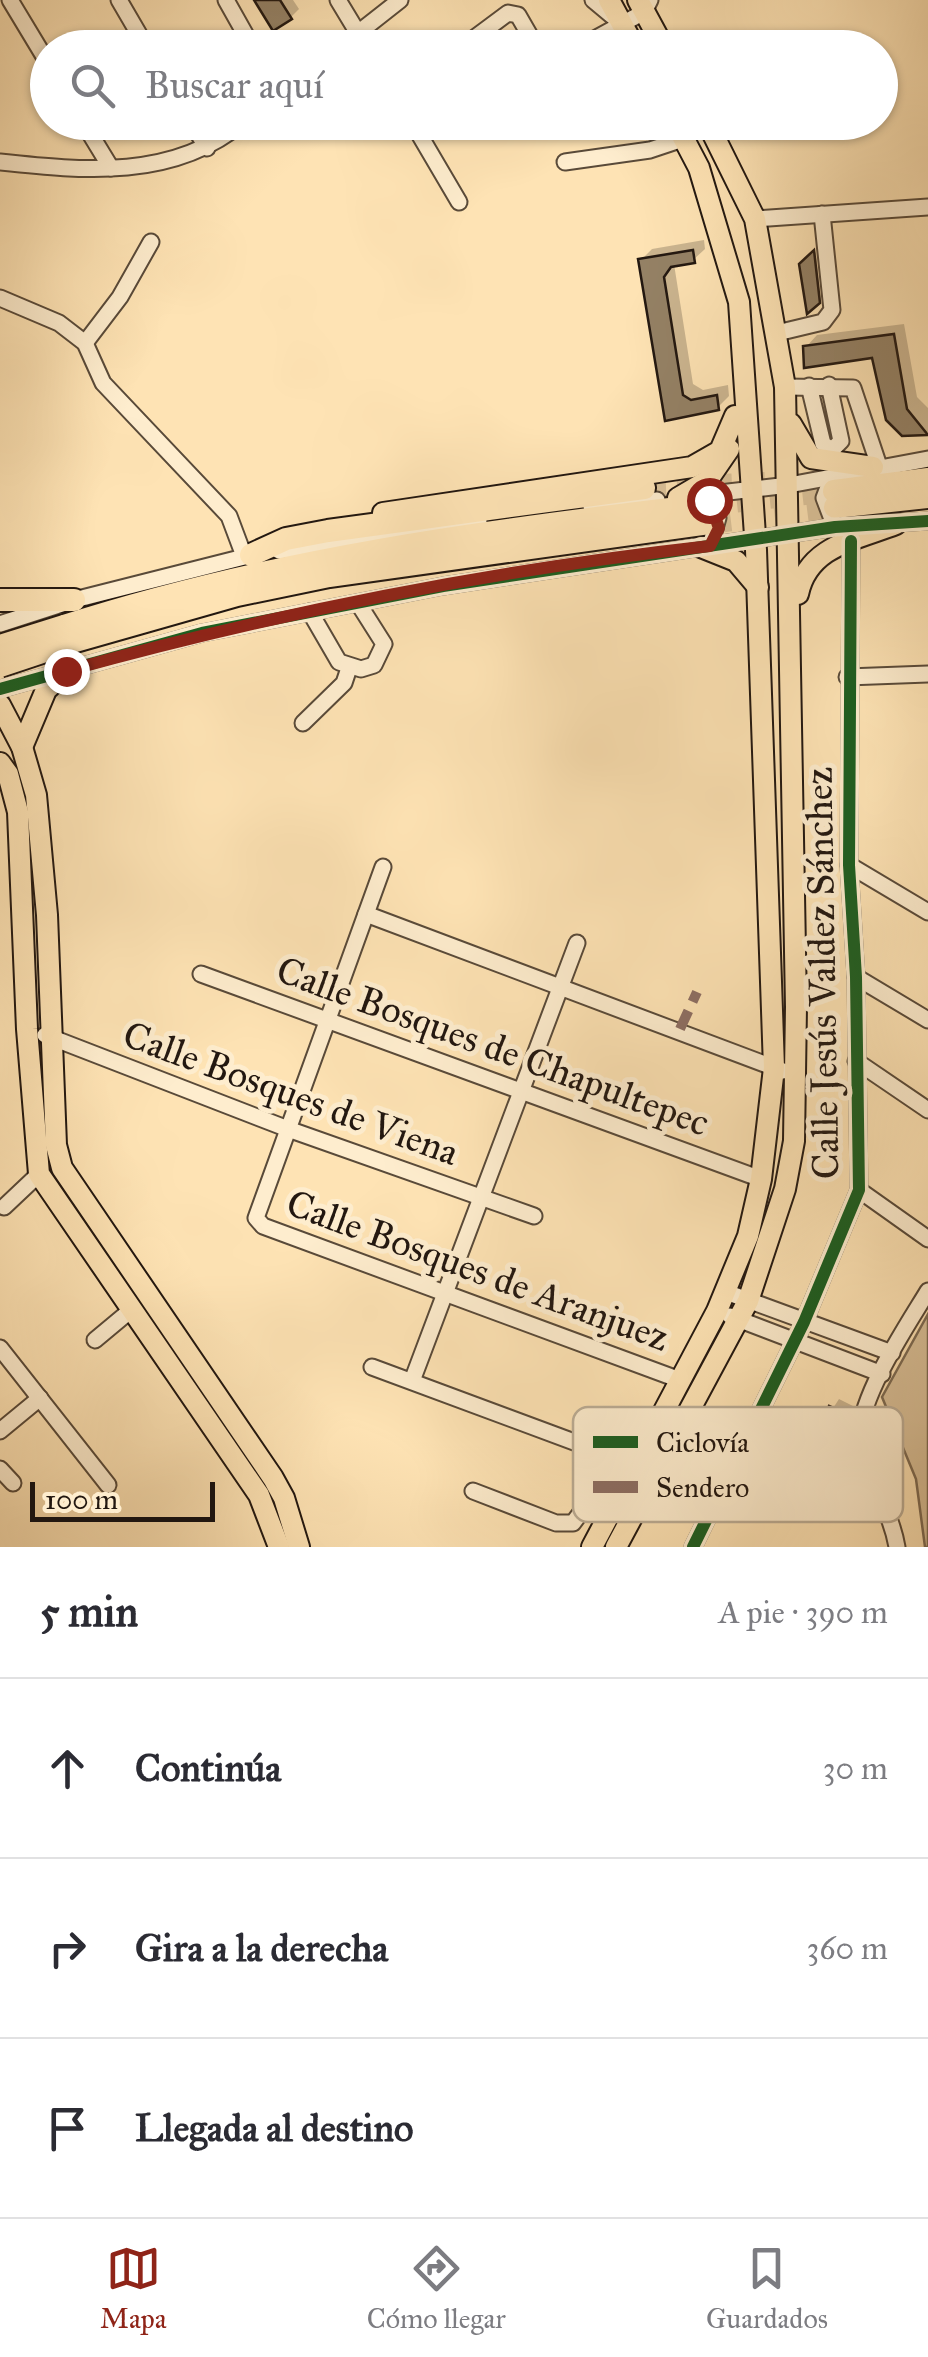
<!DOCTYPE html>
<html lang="es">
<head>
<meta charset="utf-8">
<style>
  :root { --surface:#fff; --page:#f7f7f7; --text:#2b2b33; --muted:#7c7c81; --line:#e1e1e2; --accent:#8f2418 }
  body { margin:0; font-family:"IM FELL Great Primer",serif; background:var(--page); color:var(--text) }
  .scale { position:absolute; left:30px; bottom:25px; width:185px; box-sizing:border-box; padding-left:10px; border:5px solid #221710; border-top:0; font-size:28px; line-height:35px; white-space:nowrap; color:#221710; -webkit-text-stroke:8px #feedce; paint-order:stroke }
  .stop { position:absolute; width:30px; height:30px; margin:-22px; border:8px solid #8f2418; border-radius:50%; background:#fff }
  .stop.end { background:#8f2418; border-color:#fff; box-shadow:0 2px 10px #0008 }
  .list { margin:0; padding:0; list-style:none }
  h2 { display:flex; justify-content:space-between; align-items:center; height:130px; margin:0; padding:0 40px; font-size:42px }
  h2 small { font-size:32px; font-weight:400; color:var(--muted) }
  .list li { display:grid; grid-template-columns:65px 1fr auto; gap:30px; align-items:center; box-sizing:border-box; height:180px; padding:0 40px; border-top:2px solid var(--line) }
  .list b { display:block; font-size:38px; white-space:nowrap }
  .list em { font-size:32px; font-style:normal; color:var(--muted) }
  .icon { flex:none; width:55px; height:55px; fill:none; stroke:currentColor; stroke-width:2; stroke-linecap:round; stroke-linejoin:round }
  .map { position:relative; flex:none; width:928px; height:1547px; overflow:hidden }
  .search { position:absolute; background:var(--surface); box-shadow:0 2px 8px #0004; left:30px; right:30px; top:30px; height:110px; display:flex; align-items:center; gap:25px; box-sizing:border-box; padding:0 35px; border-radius:55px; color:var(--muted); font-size:38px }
  .sheet { height:670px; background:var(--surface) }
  nav { display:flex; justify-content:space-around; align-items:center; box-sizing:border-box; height:140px; border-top:2px solid var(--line); background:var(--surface); font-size:28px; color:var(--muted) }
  nav a { display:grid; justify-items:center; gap:5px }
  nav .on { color:var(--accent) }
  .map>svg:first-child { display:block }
</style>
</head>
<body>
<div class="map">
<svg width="928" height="1547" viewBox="0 0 928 1547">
  <rect width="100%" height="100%" fill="#fee3b4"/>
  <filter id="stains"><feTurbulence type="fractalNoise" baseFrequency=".002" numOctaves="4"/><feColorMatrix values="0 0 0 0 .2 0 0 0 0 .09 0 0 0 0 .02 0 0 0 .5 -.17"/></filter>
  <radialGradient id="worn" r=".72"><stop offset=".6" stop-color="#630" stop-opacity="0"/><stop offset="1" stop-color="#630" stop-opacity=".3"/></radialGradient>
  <path fill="#d9c098" stroke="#7e6c54" stroke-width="2.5" d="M928 1314V1547H925L916 1479 882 1397Z"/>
  <g fill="#0003">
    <path d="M257 0H293L299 9 291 17Z"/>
    <path d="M295 32 305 48H274L281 40Z"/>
    <path d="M704 240 705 249 693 260 674 264 693 384 703 390 728 385 729 396 718 407 668 418 641 260 652 249Z"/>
    <path d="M816 252 821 299 808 309 802 265Z"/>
    <path d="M904 324 917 397 928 408V432L903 434 874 355 806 347 817 335Z"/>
    <path d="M839 1399 853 1406 832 1444 806 1435 798 1443 776 1419 784 1411 792 1415 797 1410 824 1422Z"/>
  </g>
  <g fill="#948165" stroke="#221710" stroke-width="2.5">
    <path d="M254 0H280L292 19 273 31Z"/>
    <path d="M693 250 695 263 671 267 664 277 683 395 691 400 717 395 719 410 665 421 638 259Z"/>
    <path d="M814 250 820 303 807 314 799 264Z"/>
    <path d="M894 334 907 409 928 435 902 436 886 420 872 358 804 368 803 346Z"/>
    <path d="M829 1406 847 1414 832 1447 803 1434 798 1446 767 1432 773 1418 784 1422 787 1416 818 1430Z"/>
  </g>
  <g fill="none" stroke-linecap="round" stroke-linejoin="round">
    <g stroke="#ddc49b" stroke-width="22" stroke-dasharray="22 11" stroke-linecap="butt">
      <path d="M644 488 766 483"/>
      <path d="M704 505 834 491"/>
      <path d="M709 523 835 507"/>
    </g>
    <defs>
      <g id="minor">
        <path d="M10 0 48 63"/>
        <path d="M119 0 147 48"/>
        <path d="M226 0 253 48"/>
        <path d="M338 0 367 48"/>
        <path d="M593 0 617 20"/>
        <path d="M339 48 400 0"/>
        <path d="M461 48 508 13 518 15 537 48"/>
        <path d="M578 48 644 12 650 0"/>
        <path d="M83 122 111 168"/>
        <path d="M191 122 207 148"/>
        <path d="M412 122 459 202"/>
        <path d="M0 162C84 171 174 180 243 122"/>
        <path d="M565 162 650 150 683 139"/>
        <path d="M755 219 928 207"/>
        <path d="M0 298 59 323 85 343 103 383 229 516 244 556"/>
        <path d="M777 333 823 322 832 310 822 214"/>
        <path d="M85 343 120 297 151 242"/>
        <path d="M809 386 823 444 832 450 841 441 829 385"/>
        <path d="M785 387 853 388 879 466"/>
        <path d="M832 477 824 498 835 527"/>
        <path d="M701 495 718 518 710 546"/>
        <path d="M685 497 789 485 928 459"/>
        <path d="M591 506 657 500"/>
        <path d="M279 551 479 521"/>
        <path d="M310 612 339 662 361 669 374 665 384 644 358 603"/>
        <path d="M0 624 74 600 256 554"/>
        <path d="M847 677 928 674"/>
        <path d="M0 689 202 633 443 586 835 527 928 521"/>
        <path d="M303 723 344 683 349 668"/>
        <path d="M849 865 928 912"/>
        <path d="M383 867 256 1218 263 1226 680 1380"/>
        <path d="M366 914 783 1071"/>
        <path d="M201 974 761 1179"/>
        <path d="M856 977 928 1020"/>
        <path d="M45 1035 288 1129 534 1216"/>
        <path d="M856 1061 928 1110"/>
        <path d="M859 1190 928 1239"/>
        <path d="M4 1207 39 1174"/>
        <path d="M726 1292 892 1353"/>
        <path d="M730 1316 882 1374"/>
        <path d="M95 1340 131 1310"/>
        <path d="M0 1348 108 1485"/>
        <path d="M372 1367 636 1465"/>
        <path d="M412 1381 577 943"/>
        <path d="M0 1431 40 1398"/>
        <path d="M0 1469 13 1483"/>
        <path d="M729 1479 813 1513 882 1497"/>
        <path d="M473 1491 556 1523H573L621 1459"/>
        <path d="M693 1547 804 1322 859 1190 856 977 849 865 851 541"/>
        <path d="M897 1547C891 1512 872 1486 861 1453 848 1412 907 1326 928 1291"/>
      </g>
      <g id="major">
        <path d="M609 0 635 48"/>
        <path d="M638 0 664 48"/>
        <path d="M791 424 811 458 873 467"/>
        <path d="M678 498 707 481 729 449"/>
        <path d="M383 513 692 467 720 451 735 416"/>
        <path d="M701 547 736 561 758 587"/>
        <path d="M798 594C808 546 855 540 896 524"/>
        <path d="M0 705 22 747 36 795 47 915 56 1145 62 1168 273 1478 284 1498 299 1547"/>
        <path d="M22 747 46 690 66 671"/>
        <path d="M0 763 8 774 18 812 27 1029 39 1174 259 1495 279 1547"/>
        <path d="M592 1547 717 1311 748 1236 761 1179 774 1068 756 550 739 302 699 168 675 122"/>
        <path d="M616 1547 748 1301 785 1189 794 1141 796 1007 785 387 755 219 707 122"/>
      </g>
      <g id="highway">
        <path d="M834 491 928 479"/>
        <path d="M835 507 928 497"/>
        <path d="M251 555 286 539 328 531 644 488"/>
        <path d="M0 600H74"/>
        <path d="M64 626C272 559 487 530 704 505"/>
        <path d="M72 642 237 595 329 576 709 523"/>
      </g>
    </defs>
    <use href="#minor" stroke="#594a39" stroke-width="19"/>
    <use href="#major" stroke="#221710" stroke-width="24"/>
    <use href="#highway" stroke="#221710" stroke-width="26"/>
    <use href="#minor" stroke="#feedce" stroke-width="15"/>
    <use href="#major" stroke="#fee3b4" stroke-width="20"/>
    <use href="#highway" stroke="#fee3b4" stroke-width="22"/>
    <defs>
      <g id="highway-bridge">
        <path d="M0 646 64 626"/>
        <path d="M0 666 72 642"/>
      </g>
    </defs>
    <use href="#highway-bridge" stroke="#221710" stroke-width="26" stroke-linecap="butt"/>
    <use href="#highway-bridge" stroke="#fee3b4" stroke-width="22"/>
    <path stroke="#8d6e63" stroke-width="10" stroke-dasharray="20 10" stroke-linecap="butt" d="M680 1029 697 992"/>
    <defs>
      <g id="cycleway">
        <path d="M0 689 202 633 443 586 835 527 928 521"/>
        <path d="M693 1547 804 1322 859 1190 856 977 849 865 851 541"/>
      </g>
    </defs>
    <use href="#cycleway" stroke="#feedce" stroke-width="19"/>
    <use href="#cycleway" stroke="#1b5e20" stroke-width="12"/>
  </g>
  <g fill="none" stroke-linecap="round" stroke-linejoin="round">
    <path stroke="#8f2418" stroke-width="12" d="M66 671C276 613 493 570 710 546L719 528 709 500"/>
  </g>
  <g text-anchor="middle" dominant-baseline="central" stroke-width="10" stroke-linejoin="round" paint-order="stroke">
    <g font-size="38" fill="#221710" stroke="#feedce">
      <text transform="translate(822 973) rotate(-91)">Calle Jesús Valdez Sánchez</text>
      <text transform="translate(493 1046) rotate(20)">Calle Bosques de Chapultepec</text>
      <text transform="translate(291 1093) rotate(20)">Calle Bosques de Viena</text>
      <text transform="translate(478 1270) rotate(20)">Calle Bosques de Aranjuez</text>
    </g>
  </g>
  <rect x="573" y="1407" width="330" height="115" rx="15" fill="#feedce" stroke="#bcad95" stroke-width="2.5"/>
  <rect x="593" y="1436" width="45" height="12" fill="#1b5e20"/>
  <rect x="593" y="1481" width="45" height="12" fill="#8d6e63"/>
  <g font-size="28" fill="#221710">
    <text x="656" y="1452">Ciclovía</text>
    <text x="656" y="1497">Sendero</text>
  </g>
  <rect width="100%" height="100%" filter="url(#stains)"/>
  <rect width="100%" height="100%" fill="url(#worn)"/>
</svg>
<div class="scale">100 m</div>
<div class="stop" style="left:709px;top:500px"></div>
<div class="stop end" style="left:66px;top:671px"></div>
<div class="search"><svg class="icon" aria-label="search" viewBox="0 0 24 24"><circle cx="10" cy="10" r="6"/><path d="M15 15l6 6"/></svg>Buscar aquí</div>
</div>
<section class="sheet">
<h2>5 min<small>A pie · 390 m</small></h2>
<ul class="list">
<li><svg class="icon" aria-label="ahead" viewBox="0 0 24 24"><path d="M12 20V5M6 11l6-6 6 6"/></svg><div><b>Continúa</b></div><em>30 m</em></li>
<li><svg class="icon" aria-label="right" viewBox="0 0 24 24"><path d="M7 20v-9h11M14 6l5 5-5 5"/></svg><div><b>Gira a la derecha</b></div><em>360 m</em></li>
<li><svg class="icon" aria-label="arrive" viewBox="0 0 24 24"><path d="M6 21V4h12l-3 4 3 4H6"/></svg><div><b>Llegada al destino</b></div></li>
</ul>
</section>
<nav>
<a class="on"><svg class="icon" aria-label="map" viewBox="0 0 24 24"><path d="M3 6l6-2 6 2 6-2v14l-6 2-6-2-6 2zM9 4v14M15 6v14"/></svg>Mapa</a>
<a><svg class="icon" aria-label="directions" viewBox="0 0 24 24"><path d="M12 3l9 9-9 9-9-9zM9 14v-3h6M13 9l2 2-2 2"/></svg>Cómo llegar</a>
<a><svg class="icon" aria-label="saved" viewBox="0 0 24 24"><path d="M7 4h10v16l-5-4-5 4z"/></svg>Guardados</a>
</nav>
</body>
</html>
